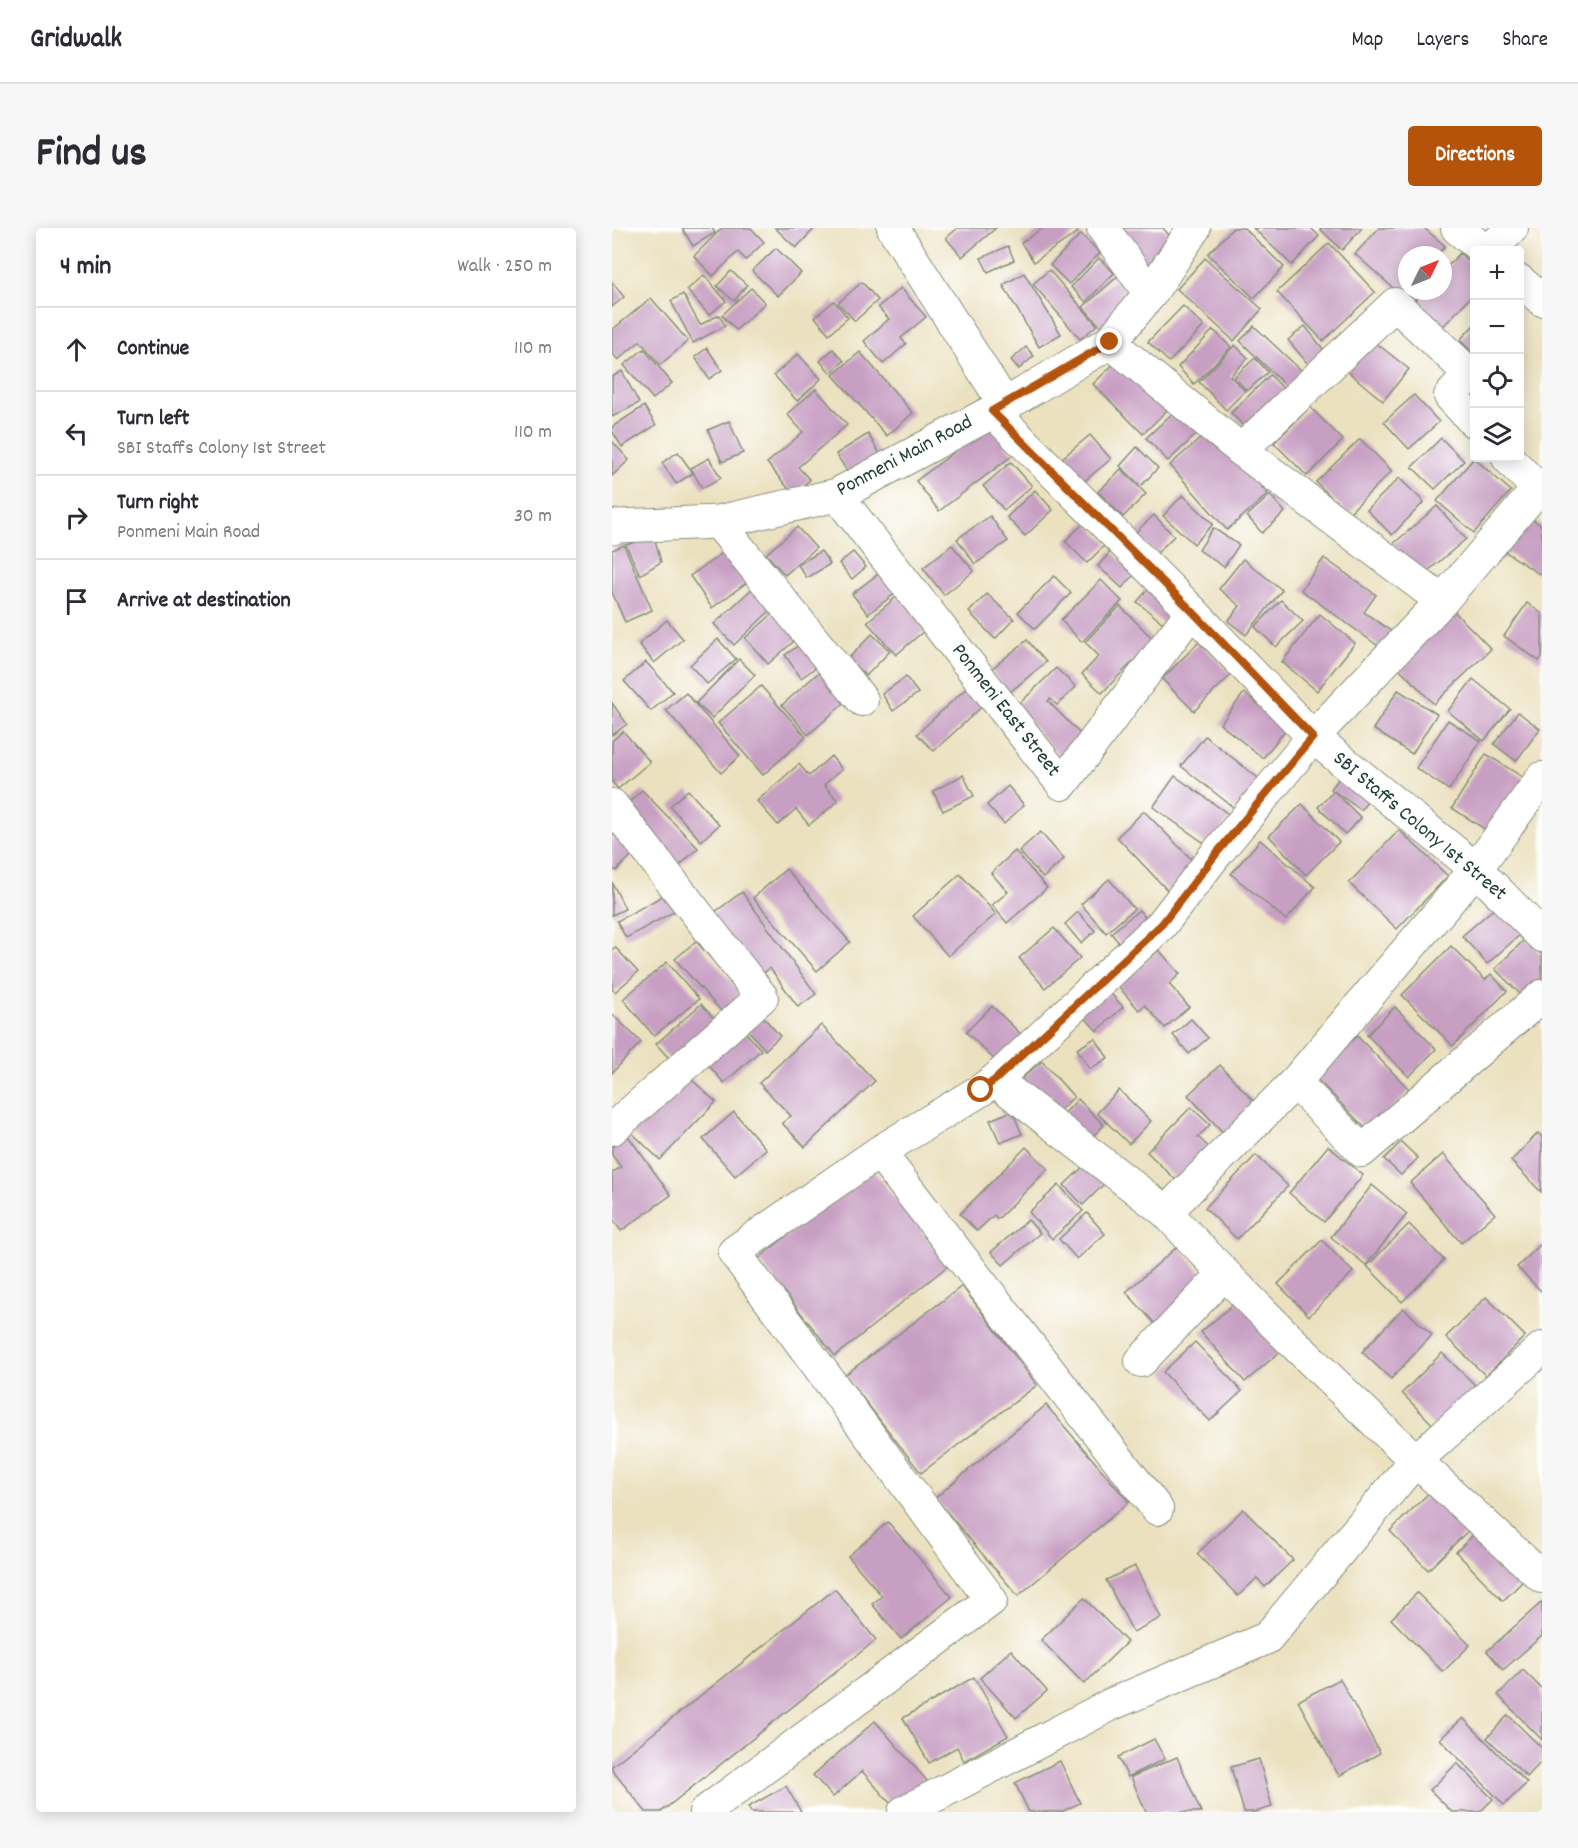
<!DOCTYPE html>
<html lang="en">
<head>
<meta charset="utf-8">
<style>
  :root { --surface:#fff; --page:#f7f7f7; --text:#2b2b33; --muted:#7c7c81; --line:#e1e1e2; --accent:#b45309 }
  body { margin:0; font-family:Dekko,sans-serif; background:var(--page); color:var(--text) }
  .controls { position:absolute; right:18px; top:18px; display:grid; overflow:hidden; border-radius:6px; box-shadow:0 3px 15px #0003 }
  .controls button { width:54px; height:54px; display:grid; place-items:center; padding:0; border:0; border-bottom:2px solid var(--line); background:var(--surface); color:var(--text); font:30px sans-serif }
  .compass { position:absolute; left:786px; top:18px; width:54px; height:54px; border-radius:50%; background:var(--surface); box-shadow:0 3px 15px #0003; rotate:47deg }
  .stop { position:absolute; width:18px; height:18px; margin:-14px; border:4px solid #b45309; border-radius:50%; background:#fff }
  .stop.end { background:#b45309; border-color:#fff; box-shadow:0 2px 6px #0008 }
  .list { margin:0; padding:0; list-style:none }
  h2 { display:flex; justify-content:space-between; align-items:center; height:78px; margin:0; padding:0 24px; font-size:26px }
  h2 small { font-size:20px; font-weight:400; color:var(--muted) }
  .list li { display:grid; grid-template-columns:39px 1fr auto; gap:18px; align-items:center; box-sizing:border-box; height:84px; padding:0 24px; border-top:2px solid var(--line) }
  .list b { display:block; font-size:22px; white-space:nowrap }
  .list p { margin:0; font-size:20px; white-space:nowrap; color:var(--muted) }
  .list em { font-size:20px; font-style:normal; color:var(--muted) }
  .icon { flex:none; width:33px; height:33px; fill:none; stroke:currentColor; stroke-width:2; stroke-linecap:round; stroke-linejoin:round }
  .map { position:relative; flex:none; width:930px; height:1584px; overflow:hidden; border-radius:6px }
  header { display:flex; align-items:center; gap:36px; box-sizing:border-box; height:84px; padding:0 30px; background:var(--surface); border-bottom:2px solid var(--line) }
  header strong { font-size:28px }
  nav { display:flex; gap:33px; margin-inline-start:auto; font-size:21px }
  .intro { display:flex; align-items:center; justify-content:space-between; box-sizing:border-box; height:144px; padding:0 36px }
  h1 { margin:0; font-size:42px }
  .button { padding:15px 27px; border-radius:6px; background:var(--accent); color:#fff; font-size:21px; font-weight:700 }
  main { display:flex; gap:36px; padding:0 36px }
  aside { flex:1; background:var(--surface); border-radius:6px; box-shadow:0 3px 15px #0003 }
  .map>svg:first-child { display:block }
</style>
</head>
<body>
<header>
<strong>Gridwalk</strong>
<nav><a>Map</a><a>Layers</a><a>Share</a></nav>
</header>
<div class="intro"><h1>Find us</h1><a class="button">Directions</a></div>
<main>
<aside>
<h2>4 min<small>Walk · 250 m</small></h2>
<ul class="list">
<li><svg class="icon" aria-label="ahead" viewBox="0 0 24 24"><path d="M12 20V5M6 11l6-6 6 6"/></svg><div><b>Continue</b></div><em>110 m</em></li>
<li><svg class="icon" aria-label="left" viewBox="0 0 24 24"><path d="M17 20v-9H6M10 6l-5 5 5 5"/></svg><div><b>Turn left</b><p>SBI Staffs Colony 1st Street</p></div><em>110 m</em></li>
<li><svg class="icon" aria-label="right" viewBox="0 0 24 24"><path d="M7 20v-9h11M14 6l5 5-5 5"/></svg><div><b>Turn right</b><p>Ponmeni Main Road</p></div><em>30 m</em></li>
<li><svg class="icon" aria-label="arrive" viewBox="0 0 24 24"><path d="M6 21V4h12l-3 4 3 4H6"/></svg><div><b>Arrive at destination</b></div></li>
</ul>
</aside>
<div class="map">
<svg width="930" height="1584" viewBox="0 0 930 1584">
  <rect width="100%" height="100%" fill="#fff"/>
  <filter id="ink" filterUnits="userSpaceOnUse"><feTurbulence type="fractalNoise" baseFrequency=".0167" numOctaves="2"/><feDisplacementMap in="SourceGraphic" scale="12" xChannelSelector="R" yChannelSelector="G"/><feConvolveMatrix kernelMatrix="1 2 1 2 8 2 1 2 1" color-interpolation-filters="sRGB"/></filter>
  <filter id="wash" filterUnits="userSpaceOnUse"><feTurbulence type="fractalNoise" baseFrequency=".008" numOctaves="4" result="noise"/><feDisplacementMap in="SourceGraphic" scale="24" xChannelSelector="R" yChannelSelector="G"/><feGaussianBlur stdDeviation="1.35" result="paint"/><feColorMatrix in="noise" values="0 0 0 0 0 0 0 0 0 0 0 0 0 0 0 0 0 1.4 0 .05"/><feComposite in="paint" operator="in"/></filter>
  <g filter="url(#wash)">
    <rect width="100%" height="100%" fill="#ebe1bf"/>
    <g id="blocks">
      <g fill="#c79fc3">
        <path d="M70 0H100L103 5 81 18Z"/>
        <path d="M110 0H139L152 14 134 32 126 24 101 48 82 28Z"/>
        <path d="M163 0H203L184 20Z"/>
        <path d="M346 0H384L350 29 334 10Z"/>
        <path d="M431 0H463L466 4 422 34 409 15Z"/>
        <path d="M495 0H551L565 17 533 44Z"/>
        <path d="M621 0H632L672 39 642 70 596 26Z"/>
        <path d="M641 0H699L707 8 680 37Z"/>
        <path d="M707 0H750L730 22Z"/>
        <path d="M767 0H812L833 18 825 27H795V60L789 67 743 26Z"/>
        <path d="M469 6 488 25 457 56 438 37Z"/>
        <path d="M717 15 763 64 711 113 665 64Z"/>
        <path d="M396 18 402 32 376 44 369 30Z"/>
        <path d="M164 20 189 45 166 68 140 43Z"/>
        <path d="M848 25 862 39V65L828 102 800 75 812 63H831V43Z"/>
        <path d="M487 30 502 45 474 74 459 59Z"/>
        <path d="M593 30 650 81 622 113 565 61Z"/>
        <path d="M437 42 485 97 468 111 421 56Z"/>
        <path d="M119 43 135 57 122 73 105 58Z"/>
        <path d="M412 45 449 106 427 119 391 57Z"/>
        <path d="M92 47 114 73 97 87 75 62Z"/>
        <path d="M506 48 528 73 493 103 471 79Z"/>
        <path d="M0 54 12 69 0 79Z"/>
        <path d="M250 54 266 72 243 93 226 75Z"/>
        <path d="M139 60 153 75 124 102 110 87Z"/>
        <path d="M289 60 314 89 289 110 294 116 271 136 252 113 277 91 266 79Z"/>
        <path d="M71 66 88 97 107 87 113 98 81 115 59 73Z"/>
        <path d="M39 70 76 113 48 137 28 113 6 132 0 125V102Z"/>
        <path d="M222 73 236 90 217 106 203 89Z"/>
        <path d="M571 78 592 98 557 134 536 114Z"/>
        <path d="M862 97V126L848 112Z"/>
        <path d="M642 98 691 144 676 160 628 113Z"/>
        <path d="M693 98 712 122 696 136 676 112Z"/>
        <path d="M601 102 619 119 582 156 566 139Z"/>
        <path d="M759 111 797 141 771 173 734 142Z"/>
        <path d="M623 117 636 130 618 148 633 163 614 182 587 154Z"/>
        <path d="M414 119 422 128 407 141 399 132Z"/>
        <path d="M95 120 110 142 97 151 83 129Z"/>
        <path d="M32 121 60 155 41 171 12 137Z"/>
        <path d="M221 121 232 133 219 145 208 133Z"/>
        <path d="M248 124 301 185 275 208 221 147Z"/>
        <path d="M186 126 209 151 185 173 162 147Z"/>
        <path d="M511 127 560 177 531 206 481 156Z"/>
        <path d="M643 130 656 144 635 163 622 149Z"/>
        <path d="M10 143 27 175 0 189V149Z"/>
        <path d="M658 147 676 165 638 204 619 185Z"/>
        <path d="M204 161 235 197 186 239 198 252 181 266 155 235 191 204 175 186Z"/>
        <path d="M802 167 827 194 797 221 772 194Z"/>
        <path d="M32 178 44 197 10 219 0 203V199Z"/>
        <path d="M698 179 731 212 695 248 662 215Z"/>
        <path d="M566 180 588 203 556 233 534 210Z"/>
        <path d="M117 193 131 225 110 234 96 202Z"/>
        <path d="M378 197 401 227 327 283 304 253Z"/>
        <path d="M599 201 656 266 615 302 558 237Z"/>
        <path d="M256 206 270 229 239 249 224 226Z"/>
        <path d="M478 207 499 231 470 255 449 231Z"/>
        <path d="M829 210 852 233 823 261 800 239Z"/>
        <path d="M748 211 780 243 736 286 704 254Z"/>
        <path d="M0 213 17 232 0 248Z"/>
        <path d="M525 219 546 240 529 258 508 238Z"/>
        <path d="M66 224 81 245 64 256 50 235Z"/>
        <path d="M97 230 109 250 90 260 79 240Z"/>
        <path d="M862 230 899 263 862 305 825 273Z"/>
        <path d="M399 234 420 258 392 282 371 258Z"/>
        <path d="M509 241 534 266 511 289 486 264Z"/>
        <path d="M787 250 812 274 780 307 755 282Z"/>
        <path d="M423 262 441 282 413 308 395 289Z"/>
        <path d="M571 267 601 296 582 316 551 288Z"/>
        <path d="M658 267 673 284 650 305 635 288Z"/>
        <path d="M825 278 854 311 810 348 781 316Z"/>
        <path d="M542 287 562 308 544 326 523 305Z"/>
        <path d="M914 287 930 298V342L927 346 891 322Z"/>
        <path d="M378 288 396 313 363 336 345 311Z"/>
        <path d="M473 294 495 315 475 335 453 313Z"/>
        <path d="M185 299 204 320 173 347 154 326Z"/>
        <path d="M601 300 627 317 612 339 587 322Z"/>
        <path d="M42 308 49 334 28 347 14 317Z"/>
        <path d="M12 317 40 382 13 394 0 364V322Z"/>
        <path d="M340 317 362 343 332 367 311 340Z"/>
        <path d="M116 321 138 352 100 380 78 348Z"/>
        <path d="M209 323 218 336 195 350 186 337Z"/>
        <path d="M499 323 523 346 510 360 486 338Z"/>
        <path d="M241 324 254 339 240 351 227 335Z"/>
        <path d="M712 330 764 367 752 384 780 404 769 420 689 362Z"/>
        <path d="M631 331 670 362 634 407 616 393 628 378 607 361Z"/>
        <path d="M274 340 290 360 256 386 240 366Z"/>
        <path d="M442 348 459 365 423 401 406 384Z"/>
        <path d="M489 352 510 373 470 414 449 392Z"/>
        <path d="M145 356 164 377 122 417 102 396Z"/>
        <path d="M538 359 563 379 551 395 525 374Z"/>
        <path d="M291 363 320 396 284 427 255 394Z"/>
        <path d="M375 366 402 391 383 411 357 384Z"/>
        <path d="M669 372 691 393 664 419 643 399Z"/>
        <path d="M915 375 930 386V429L927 433 892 408Z"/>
        <path d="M836 377 879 421 822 476 780 433Z"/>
        <path d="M508 378 542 412 490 465 470 446 487 428 473 414Z"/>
        <path d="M166 381 189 407 156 436 133 410Z"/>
        <path d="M708 386 743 415 705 463 670 434Z"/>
        <path d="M55 392 71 411 42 435 27 416Z"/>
        <path d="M260 406 278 423 254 448 236 431Z"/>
        <path d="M197 410 213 433 189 450 173 427Z"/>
        <path d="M106 411 124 431 95 456 78 437Z"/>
        <path d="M415 412 434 434 397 465 378 442Z"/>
        <path d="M587 414 619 447 582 483 550 451Z"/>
        <path d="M127 431 143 447 100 490 84 475Z"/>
        <path d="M34 434 61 464 39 483 12 453Z"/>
        <path d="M214 438 240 468 196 507 170 477Z"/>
        <path d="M444 440 464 459 445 477 438 471 436 473 476 514 454 536 404 479Z"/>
        <path d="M294 449 306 465 281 483 270 466Z"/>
        <path d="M861 451 898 481 872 513 836 483Z"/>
        <path d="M361 454 377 472 322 523 305 506Z"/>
        <path d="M149 458 194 509 151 547 106 495Z"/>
        <path d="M786 462 825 486 800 526 761 501Z"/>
        <path d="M74 465 128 528 109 545 54 482Z"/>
        <path d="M632 465 675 500 651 530 608 496Z"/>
        <path d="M0 475 15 496 0 507Z"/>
        <path d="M906 484 928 501 904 533 882 516Z"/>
        <path d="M836 492 869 513 837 562 804 540Z"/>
        <path d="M11 503 38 534 6 561 0 554V513Z"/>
        <path d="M593 508 655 557 631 587 569 538Z"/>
        <path d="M874 526 912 550 877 604 840 580Z"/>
        <path d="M219 528 230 541 212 557 226 573 197 597 184 581 166 597 145 573 187 536 197 548Z"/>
        <path d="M730 546 760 567 749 582 719 561Z"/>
        <path d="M351 547 362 568 331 583 321 563Z"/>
        <path d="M563 548 619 588 598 619 541 579Z"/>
        <path d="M396 558 412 577 392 596 375 577Z"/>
        <path d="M30 562 86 620 65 640 9 582Z"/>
        <path d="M76 562 107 597 89 613 58 578Z"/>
        <path d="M722 563 749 590 733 606 706 579Z"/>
        <path d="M690 576 727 614 694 647 657 608Z"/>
        <path d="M532 583 584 636 556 663 505 609Z"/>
        <path d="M0 590 29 618 4 643 0 639Z"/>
        <path d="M787 602 836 648 785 701 737 655Z"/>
        <path d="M428 604 452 631 431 650 407 623Z"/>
        <path d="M648 612 703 659 674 692 619 646Z"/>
        <path d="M403 623 435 660 395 695 380 677 396 664 379 645Z"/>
        <path d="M174 641 238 714 205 743 141 670Z"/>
        <path d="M348 646 384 686 336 728 301 688Z"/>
        <path d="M497 651 522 681 494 705 469 676Z"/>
        <path d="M0 654 13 681 0 687Z"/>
        <path d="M130 664 204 766 186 779 158 740 145 750 99 687Z"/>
        <path d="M56 665 65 682 14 710 5 693Z"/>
        <path d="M886 677 911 704 875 736 850 708Z"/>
        <path d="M527 682 540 698 512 721 499 705Z"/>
        <path d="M466 684 483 703 469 715 453 696Z"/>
        <path d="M442 700 468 730 433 760 407 730Z"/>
        <path d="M914 710 930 727V750L911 769 883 741Z"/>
        <path d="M84 713 136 773 116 791 63 731Z"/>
        <path d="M839 718 873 752 879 746 895 763 841 818 790 767Z"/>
        <path d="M3 719 26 744 3 764 0 761V722Z"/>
        <path d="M547 722 568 746 557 756 577 779 553 800 533 777 527 782 506 758Z"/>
        <path d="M55 734 87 771 42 808 11 771Z"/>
        <path d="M491 757 511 779 485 803 465 781Z"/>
        <path d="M89 776 109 798 64 838 44 816Z"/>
        <path d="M380 778 416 813 391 840 354 804Z"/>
        <path d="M783 779 824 821 797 849 755 807Z"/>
        <path d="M145 782 168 808 153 822 130 795Z"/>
        <path d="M0 786 29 814 0 845Z"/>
        <path d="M579 791 596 810 577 826 561 807Z"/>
        <path d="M209 797 263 853 193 919 170 895 179 888 147 855Z"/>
        <path d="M129 799 149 822 112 855 92 832Z"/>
        <path d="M745 808 798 862 757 904 703 849Z"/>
        <path d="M483 810 496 830 478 841 465 821Z"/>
        <path d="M430 833 462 869 440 889 408 852Z"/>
        <path d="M608 837 648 880 616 910 576 867Z"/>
        <path d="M76 848 104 874 48 932 16 901Z"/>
        <path d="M507 862 539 893 517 916 485 885Z"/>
        <path d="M466 871 492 897 476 913 450 888Z"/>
        <path d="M579 879 598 897 586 909 600 922 567 955 535 924Z"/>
        <path d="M400 883 410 906 388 915 378 892Z"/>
        <path d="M122 884 154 921 123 948 91 911Z"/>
        <path d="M926 905 930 909 929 964 899 933Z"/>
        <path d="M16 908 59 967 9 1003 0 990V945L9 939 0 927V919Z"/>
        <path d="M789 914 806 930 789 947 772 931Z"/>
        <path d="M716 918 751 947 712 994 677 965Z"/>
        <path d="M414 919 436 941 386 991 382 987 365 1003 348 986Z"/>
        <path d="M831 926 883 986 849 1015 798 955Z"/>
        <path d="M644 927 676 958 625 1011 593 980Z"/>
        <path d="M475 935 493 955 471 977 452 957Z"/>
        <path d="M259 940 337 1037 223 1128 146 1031Z"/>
        <path d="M447 957 471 983 440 1011 417 984Z"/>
        <path d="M760 957 795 986 754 1037 719 1009Z"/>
        <path d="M475 985 493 1006 465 1031 447 1011Z"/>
        <path d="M416 992 428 1005 391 1037 379 1024Z"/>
        <path d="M797 996 832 1032 790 1074 755 1038Z"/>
        <path d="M710 1012 741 1044 697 1088 666 1056Z"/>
        <path d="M930 1015V1064L905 1039Z"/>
        <path d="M566 1018 597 1054 546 1099 514 1064Z"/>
        <path d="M350 1058 425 1157 309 1245 233 1147Z"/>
        <path d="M874 1069 913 1108 874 1148 834 1109Z"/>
        <path d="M626 1072 670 1122 633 1154 589 1104Z"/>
        <path d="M791 1080 820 1107 779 1151 750 1124Z"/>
        <path d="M583 1114 630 1163 598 1193 551 1144Z"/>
        <path d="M830 1125 865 1159 824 1200 790 1165Z"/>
        <path d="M434 1177 517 1274 406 1368 323 1270Z"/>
        <path d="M825 1257 863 1296 816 1342 778 1303Z"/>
        <path d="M631 1281 681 1332 653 1359 645 1350 626 1368 585 1326Z"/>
        <path d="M276 1294 340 1369 289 1411 260 1376 270 1368 236 1328Z"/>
        <path d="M869 1299 916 1348 891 1373 844 1324Z"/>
        <path d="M523 1338 549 1390 521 1404 494 1352Z"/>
        <path d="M223 1361 264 1412 49 1584H34L0 1542V1538Z"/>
        <path d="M805 1365 858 1417 831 1444 779 1391Z"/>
        <path d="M472 1370 515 1414 472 1456 429 1412Z"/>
        <path d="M930 1374V1408L891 1442 875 1423Z"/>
        <path d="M399 1422 435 1463 404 1490 368 1450Z"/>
        <path d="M911 1442 930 1461V1512L886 1467Z"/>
        <path d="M362 1449 396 1508 352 1533 345 1519 317 1535 291 1490Z"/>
        <path d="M728 1451 768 1525 727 1548 686 1473Z"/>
        <path d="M896 1487 930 1520V1533L915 1549 875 1510Z"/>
        <path d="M851 1490 915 1555 892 1577 828 1511Z"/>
        <path d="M263 1493 316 1554 284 1582 250 1543 221 1569 201 1547Z"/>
        <path d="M542 1511 553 1531 516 1549 506 1529Z"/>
        <path d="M565 1529 589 1584H534L519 1549Z"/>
        <path d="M647 1531 660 1579 643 1584H632L619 1539Z"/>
        <path d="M448 1533 468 1575 449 1584H417L403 1555Z"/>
        <path d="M845 1535 881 1571 868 1584H840L818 1562Z"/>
        <path d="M174 1558 189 1584H139L136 1579Z"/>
      </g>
    </g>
  </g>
  <g filter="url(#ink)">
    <use href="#blocks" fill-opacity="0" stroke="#858f7a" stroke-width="1.5"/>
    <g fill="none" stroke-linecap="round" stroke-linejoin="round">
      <defs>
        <g id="street">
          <path d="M281 0 393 177"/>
          <path d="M491 0 538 66"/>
          <path d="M845 0 872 22"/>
          <path d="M878 22 900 0"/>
          <path d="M908 53 930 72"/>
          <path d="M498 114 629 222 830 373 930 256"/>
          <path d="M380 183 580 383 701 509 864 641 930 708"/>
          <path d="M629 222 783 76 858 146 838 168 862 194"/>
          <path d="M896 230 926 261"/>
          <path d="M225 267 450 556 580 383"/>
          <path d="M106 294 250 472"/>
          <path d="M0 577 150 769 0 901"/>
          <path d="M930 768 750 923 683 854 554 984C673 1112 801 1231 930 1349"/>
          <path d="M383 852 550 696 604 626 701 509 830 373"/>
          <path d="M683 854 864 641 930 550"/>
          <path d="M267 924 369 862 383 852 554 984"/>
          <path d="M529 1133 612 1046"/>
          <path d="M93 1584 379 1372 122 1024 267 924 545 1281"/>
          <path d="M292 1584 500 1476 655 1410 803 1233 930 1120"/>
        </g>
        <path id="secondary" d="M0 300 6 298 106 294 225 267 393 177 498 114 538 66 582 0"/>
      </defs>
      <use href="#street" stroke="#858f7a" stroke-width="34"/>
      <use href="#secondary" stroke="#858f7a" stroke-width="35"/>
      <use href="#street" stroke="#fff" stroke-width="32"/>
      <use href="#secondary" stroke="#fff" stroke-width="33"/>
    </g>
  </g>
  <g fill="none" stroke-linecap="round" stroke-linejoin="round" filter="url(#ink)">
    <path stroke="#b45309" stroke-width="8" d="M369 862 383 852 550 696 604 626 701 509 580 383 380 183 498 114"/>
  </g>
  <g text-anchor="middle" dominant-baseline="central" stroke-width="6" stroke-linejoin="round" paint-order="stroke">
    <g font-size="21" fill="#1f3d34" stroke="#fff">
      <text transform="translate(293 229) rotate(-28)">Ponmeni Main Road</text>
      <text transform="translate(393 483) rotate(52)">Ponmeni East Street</text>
      <text transform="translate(807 599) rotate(40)">SBI Staffs Colony 1st Street</text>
    </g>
  </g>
</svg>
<div class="controls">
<button>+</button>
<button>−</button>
<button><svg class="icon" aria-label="locate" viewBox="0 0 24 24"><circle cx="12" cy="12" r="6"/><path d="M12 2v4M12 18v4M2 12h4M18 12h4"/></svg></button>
<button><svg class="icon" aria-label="layers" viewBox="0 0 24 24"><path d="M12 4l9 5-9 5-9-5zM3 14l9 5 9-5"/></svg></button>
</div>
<svg class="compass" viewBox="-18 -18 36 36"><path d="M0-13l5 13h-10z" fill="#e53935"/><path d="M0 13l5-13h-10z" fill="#7c7c81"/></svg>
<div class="stop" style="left:369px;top:862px"></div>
<div class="stop end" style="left:498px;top:114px"></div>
</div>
</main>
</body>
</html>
